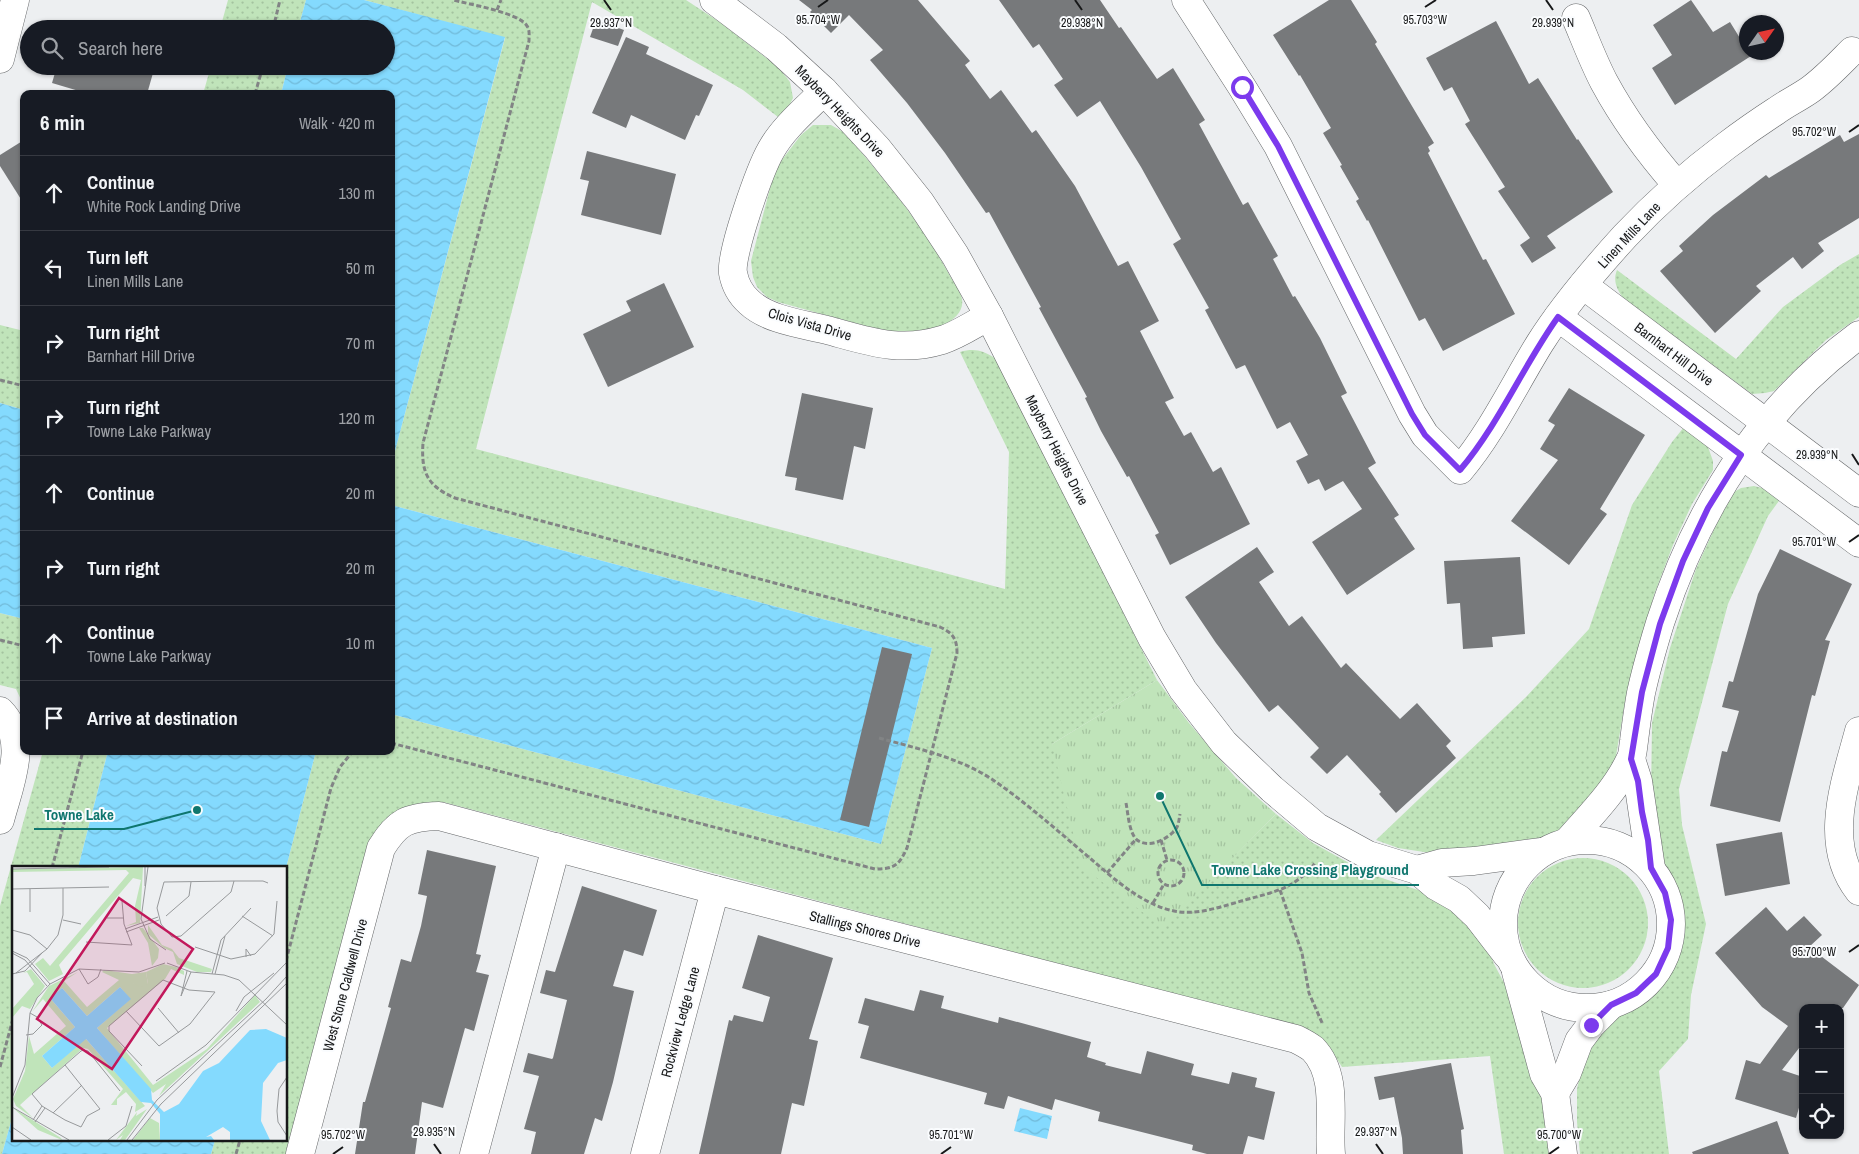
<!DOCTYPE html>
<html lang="en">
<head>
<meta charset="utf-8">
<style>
  :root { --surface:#171b24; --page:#242831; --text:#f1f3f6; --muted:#9ea1a6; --line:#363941 }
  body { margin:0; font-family:"Archivo Narrow",sans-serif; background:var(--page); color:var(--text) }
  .controls { position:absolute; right:15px; bottom:15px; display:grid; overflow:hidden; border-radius:10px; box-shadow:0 1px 4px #0004 }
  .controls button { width:45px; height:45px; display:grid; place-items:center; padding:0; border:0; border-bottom:1px solid var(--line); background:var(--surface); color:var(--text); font:25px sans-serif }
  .compass { position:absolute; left:1739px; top:15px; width:45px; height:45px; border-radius:50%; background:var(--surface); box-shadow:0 1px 4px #0004; rotate:56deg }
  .stop { position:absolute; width:15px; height:15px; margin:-11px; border:4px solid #7c3aed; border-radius:50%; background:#fff }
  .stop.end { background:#7c3aed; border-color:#fff; box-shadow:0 1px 5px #0008 }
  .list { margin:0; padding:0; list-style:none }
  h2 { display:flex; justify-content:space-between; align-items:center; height:65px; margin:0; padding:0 20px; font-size:21px }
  h2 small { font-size:16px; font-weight:400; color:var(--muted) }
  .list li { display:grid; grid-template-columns:32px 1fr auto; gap:15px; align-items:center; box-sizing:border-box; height:75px; padding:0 20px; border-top:1px solid var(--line) }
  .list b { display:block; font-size:19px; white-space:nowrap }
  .list p { margin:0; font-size:16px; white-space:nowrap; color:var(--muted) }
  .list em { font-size:16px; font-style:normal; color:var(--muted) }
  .icon { flex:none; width:28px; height:28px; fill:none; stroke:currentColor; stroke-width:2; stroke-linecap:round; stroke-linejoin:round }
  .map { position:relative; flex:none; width:1859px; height:1154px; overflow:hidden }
  .search { position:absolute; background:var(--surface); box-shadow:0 1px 4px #0004; left:20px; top:20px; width:375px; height:55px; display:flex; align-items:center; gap:12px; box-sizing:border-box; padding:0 18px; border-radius:28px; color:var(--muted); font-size:19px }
  .panel { position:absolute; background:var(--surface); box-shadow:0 1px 4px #0004; left:20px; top:90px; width:375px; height:665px; border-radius:10px }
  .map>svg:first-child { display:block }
</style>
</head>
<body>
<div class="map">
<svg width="1859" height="1154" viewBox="0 0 1859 1154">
  <defs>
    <pattern id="grass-dots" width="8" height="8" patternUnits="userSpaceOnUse" patternTransform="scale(1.25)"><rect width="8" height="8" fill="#c0e4ba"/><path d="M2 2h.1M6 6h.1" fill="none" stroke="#a4c39f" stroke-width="1.8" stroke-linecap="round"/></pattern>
    <pattern id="park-tufts" width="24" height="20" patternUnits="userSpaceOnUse" patternTransform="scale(1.25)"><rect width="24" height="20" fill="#c0e4ba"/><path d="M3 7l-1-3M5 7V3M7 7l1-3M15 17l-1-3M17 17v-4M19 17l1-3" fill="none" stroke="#a4c39f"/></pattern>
    <pattern id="water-waves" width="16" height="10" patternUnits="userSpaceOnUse" patternTransform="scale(1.25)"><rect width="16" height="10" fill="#84dafe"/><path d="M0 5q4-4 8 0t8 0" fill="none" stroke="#71bad9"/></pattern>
  </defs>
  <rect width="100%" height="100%" fill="#edeff1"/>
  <g fill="url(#grass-dots)">
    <path d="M228 0H306L298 29H220Z"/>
    <path d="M364 0H686L721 23 779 68 790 82 793 98 788 108 778 117 743 90 592 2 476 449 1005 589 1009 452 960 352C974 348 983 350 996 359L1157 680 1052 744 1164 927 1276 814 1313 843 1367 873 1433 895 1483 936 1494 964 1509 992 1544 1101 1551 1154H1504L1490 1056 1342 1067 1329 1047 1312 1034 1287 1024 443 802C402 805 391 807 369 843L286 1154H211L215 1140H286V868L316 751H391V714L881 844 932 648 391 505V466L505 38Z"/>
    <path d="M211 66H288L281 94H203Z"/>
    <path d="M813 125H831L845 133C883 178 922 223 950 276 954 283 961 292 962 299 966 323 925 334 907 333 888 332 869 327 851 322 827 315 802 309 778 302L767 297 757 287 753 277 751 261 773 177 781 161 801 135Z"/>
    <path d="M1859 254V317L1826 340 1774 391 1765 393 1752 394 1623 298C1616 288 1613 280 1617 270L1736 359 1783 307 1840 265Z"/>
    <path d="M0 325 24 331V410L0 403Z"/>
    <path d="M1684 427 1708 447 1713 461V470L1692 504 1673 545 1654 595 1625 702 1614 768 1577 820 1555 832 1533 841 1451 854 1424 852 1398 848 1376 840 1526 697 1589 629 1632 505 1672 442Z"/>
    <path d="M1754 486 1766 489 1781 498 1768 516 1728 604 1679 789 1682 825 1706 924 1691 995 1688 1039 1659 1071 1669 1154H1580L1577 1122V1089L1584 1059 1595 1037 1612 1019 1640 1001 1660 981 1673 961 1680 933 1678 906 1667 875 1655 833 1651 797 1652 723 1670 648 1696 569 1717 523 1734 492 1741 488Z"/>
    <path d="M0 613 24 619V706L16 689 0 685Z"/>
    <path d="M43 751H108L78 868H14V1111L2 1154H0V906Z"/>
    <circle cx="1583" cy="923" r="65"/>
  </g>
  <path fill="url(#park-tufts)" d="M1157 680 1189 723 1236 778 1276 814 1164 928 1081 866 1052 744Z"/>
  <g fill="url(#water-waves)">
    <path d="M306 0H364L505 37 391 466V94H281L288 66H386V29H298Z"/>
    <path d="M0 403 24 410V619L0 613Z"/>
    <path d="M391 505 932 648 881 844 391 714Z"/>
    <path d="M108 751H316L286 868H78Z"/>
    <path d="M1020 1108 1052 1116 1047 1139 1014 1131Z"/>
    <path d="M14 1111V1140H215L211 1154H2Z"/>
  </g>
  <g fill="#77797b">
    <path d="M799 0H918L970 61 965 65 990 99 1001 90 1032 133 1036 130 1075 186 1118 266 1128 261 1159 321 1140 331 1174 398 1165 402 1184 436 1191 432 1213 472 1221 467 1250 524 1170 565 1155 535 1159 533 1129 476 1127 477 1101 431 1085 398 1087 397 1039 308 1041 307 989 212 986 213 945 153 907 103 870 60 883 50 849 15 831 33 810 12 812 10Z"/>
    <path d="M999 0H1100L1119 28 1121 27 1157 79 1173 68 1205 120 1199 124 1243 205 1248 202 1278 256 1273 259 1293 297 1295 296 1320 338 1347 393 1341 396 1376 463 1368 468 1399 515 1394 518 1415 549 1347 595 1312 542 1362 509 1343 481 1325 491 1319 479 1308 484 1296 461 1308 455 1290 422 1277 429 1245 365 1236 369 1205 310 1209 308 1173 244 1181 239 1141 167 1100 101 1077 117 1054 85 1063 79 1039 44 1033 48Z"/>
    <path d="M1329 0H1351L1377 42 1375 44 1434 143 1428 147 1430 151 1428 153 1483 260 1486 259 1515 314 1443 351 1425 318 1419 321 1368 220 1367 221 1356 201 1359 199 1340 166 1342 165 1323 133 1331 128 1300 75 1299 76 1273 35Z"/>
    <path d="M1691 0 1713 32 1730 22 1746 48V52H1749L1751 56 1675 105 1652 68 1672 55 1653 25Z"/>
    <path d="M596 20 624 30 618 46 590 37Z"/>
    <path d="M1496 21 1529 84 1538 78 1577 140 1578 139 1613 192 1547 236 1556 248 1532 263 1520 245 1530 238 1498 191 1505 187 1465 124 1470 121 1452 87 1444 91 1426 58Z"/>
    <path d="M626 37 649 47 646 54 713 85 699 116 696 115 685 140 631 115 626 128 592 113Z"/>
    <path d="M57 66H155L147 94H89L52 83Z"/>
    <path d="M1859 134V218L1818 243 1824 251 1802 269 1793 257 1756 286 1761 291 1715 333 1660 271 1683 251 1679 246 1713 215 1766 175 1769 178 1840 135 1844 142Z"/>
    <path d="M24 140V204L0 166V155Z"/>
    <path d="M587 151 676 174 661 235 581 215 589 181 580 179Z"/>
    <path d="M664 283 694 347 608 387 583 334 631 311 626 301Z"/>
    <path d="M1569 388 1645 435 1600 509 1607 514 1569 565 1511 521 1558 460 1540 449 1555 425 1548 421Z"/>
    <path d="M802 393 873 408 865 449 854 446 843 500 795 490 797 478 785 476Z"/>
    <path d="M1257 547 1274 572 1259 582 1289 626 1302 616 1341 668 1346 663 1400 719 1417 703 1451 741 1446 746 1456 758 1396 813 1379 794 1381 792 1347 755 1327 774 1310 757 1319 748 1278 705 1269 712 1216 643 1185 597Z"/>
    <path d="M1780 549 1852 584 1825 640 1830 641 1815 696 1812 695 1780 822 1710 806 1722 751 1727 752 1739 711 1722 707 1729 681 1733 682 1758 594Z"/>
    <path d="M1520 557 1525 634 1492 637 1493 647 1463 649 1460 603 1447 604 1444 561Z"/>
    <path d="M882 647 912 654 869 827 840 820Z"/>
    <path d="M1782 832 1790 884 1725 896 1716 844Z"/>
    <path d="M427 850 496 866 476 954 481 955 476 972 489 975 474 1031 465 1028 443 1108 422 1102 415 1154H355L363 1102H365L391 1008 388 1007 401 959 411 962 421 926 427 896 418 894Z"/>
    <path d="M582 886 657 910 643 956 624 950 613 986 634 991 613 1082 602 1121 595 1118 584 1154H531L536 1132 524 1129 539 1076 523 1072 528 1053 552 1059 553 1058 567 1000 540 993 546 970 555 972Z"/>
    <path d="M1766 907 1787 931 1804 916 1822 935 1809 947 1859 985 1843 1008H1803V1043L1782 1070 1803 1077V1094L1796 1118 1735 1099 1746 1060 1760 1064 1788 1026 1762 1007 1715 953Z"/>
    <path d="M758 935 833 958 809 1039 818 1041 804 1106 792 1103 781 1154H699L729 1020 732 1021 734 1015 763 1022 770 997 742 988Z"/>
    <path d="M920 990 944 996 941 1008 998 1023 999 1017 1091 1042 1087 1057 1106 1063 1105 1065 1141 1074 1147 1051 1194 1064 1191 1075 1229 1084 1232 1072 1257 1078 1255 1087 1275 1092 1264 1140 1248 1136 1243 1154H1207L1192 1150 1193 1145 1098 1121 1100 1112 1055 1099 1052 1110 1008 1096 1004 1109 984 1104 987 1093 860 1058 869 1026 858 1023 865 998 914 1011Z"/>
    <path d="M1451 1063 1464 1129 1461 1130 1463 1154H1403L1402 1138 1394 1097 1379 1100 1374 1077Z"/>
    <path d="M1777 1121 1789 1154H1693L1692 1152Z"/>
  </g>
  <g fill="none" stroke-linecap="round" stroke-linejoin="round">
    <defs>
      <g id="minor">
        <path d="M714 0 776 47 824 91 877 148 920 202 955 255 989 316 1152 638 1183 690 1224 743 1272 789 1317 827 1368 855 1417 870 1436 886 1459 899 1477 916 1507 955"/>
        <path d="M1186 0 1242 87 1278 146 1412 414 1425 435 1460 470C1492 432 1514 385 1540 343 1564 305 1595 269 1625 236 1656 203 1690 173 1726 146 1742 134 1759 122 1776 111 1787 103 1800 97 1811 89 1826 78 1839 64 1852 51"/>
        <path d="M1576 18C1585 39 1593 61 1604 82 1624 119 1649 153 1677 185"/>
        <path d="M0 59 15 0"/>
        <path d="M824 91C806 109 783 128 771 150 760 169 730 254 733 273 735 284 740 294 749 302 768 320 802 324 827 330 868 341 899 353 942 340 958 335 974 324 989 316"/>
        <path d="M1583 285 1859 493"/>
        <path d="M1558 317 1859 543"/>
        <path d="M0 711C30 741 9 785 0 820"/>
        <path d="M1859 731C1845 783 1822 844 1859 891"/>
        <path d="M1631 759 1638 781 1651 868"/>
        <circle cx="1587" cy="924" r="84"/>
        <path d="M1568 841C1590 816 1616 790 1630 760 1633 755 1633 747 1634 741 1636 725 1638 709 1641 693 1646 670 1653 646 1660 623 1697 508 1760 408 1859 335"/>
        <path d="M1417 870 1442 863 1474 861 1540 852"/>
        <path d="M1516 972 1544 1074 1555 1093 1563 1154"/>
        <path d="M1555 1093 1567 1073 1579 1041 1591 1025 1611 1005"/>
        <path d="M300 1154 381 848C397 822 407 817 439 816L715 890 1296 1039C1302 1042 1308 1045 1313 1049 1339 1076 1328 1120 1331 1154"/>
        <path d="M474 1154 556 847"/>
        <path d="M645 1154 715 890"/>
      </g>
    </defs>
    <use href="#minor" stroke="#656769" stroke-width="29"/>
    <g stroke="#828485" stroke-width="3" stroke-dasharray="5 2.5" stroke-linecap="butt">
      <path d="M497 10 501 0"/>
      <path d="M273 29 280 0"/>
      <path d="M255 94 263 66"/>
      <path d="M0 380 24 386"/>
      <path d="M0 640 24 646"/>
      <path d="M879 738C919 749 962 758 996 782 1029 805 1060 833 1091 859 1114 879 1143 905 1174 911 1197 916 1223 906 1245 900 1277 891 1294 889 1316 862"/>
      <path d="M391 743 875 869C895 869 899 865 907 848L957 653C957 639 953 633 940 627L455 498C427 486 421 472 423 443L529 41C529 36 530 30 527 26 520 13 468 4 453 0"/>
      <path d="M1126 803C1128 813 1129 833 1137 840 1149 849 1168 839 1176 829 1179 824 1179 819 1180 814"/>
      <path d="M1161 840 1167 860"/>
      <circle cx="1171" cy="873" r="13"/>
      <path d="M52 868 83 751"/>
      <path d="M1107 873 1136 839"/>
      <path d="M1280 890 1302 953 1309 993 1323 1025"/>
      <path d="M1153 903 1164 884"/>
      <path d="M286 961 331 788 340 767 353 751"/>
      <path d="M0 1067 14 1015"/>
      <path d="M236 1154 240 1140"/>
    </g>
    <use href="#minor" stroke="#fff" stroke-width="28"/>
  </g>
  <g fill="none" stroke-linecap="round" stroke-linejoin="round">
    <path stroke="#7c3aed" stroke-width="6" d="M1242 87 1278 146 1412 414 1425 435 1460 470C1499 424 1523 366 1558 317L1741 455 1708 508 1683 561 1660 624 1642 692 1631 759 1638 781 1642 812 1648 840 1651 868 1665 893 1671 920 1668 948 1656 974 1636 993 1611 1005 1591 1025"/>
  </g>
  <path fill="none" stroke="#171819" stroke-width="2" d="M604 0 611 10M1075 0 1082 10M1546 0 1553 10M818 7 828 0M1425 7 1436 0M1849 132 1859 125M1852 454 1859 465M1849 542 1859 535M1849 952 1859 945M434 1144 441 1154M1376 1144 1383 1154M333 1154 343 1147M941 1154 951 1147M1549 1154 1559 1147"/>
  <g text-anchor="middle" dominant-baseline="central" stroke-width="4" stroke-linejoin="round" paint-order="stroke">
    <g font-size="14" fill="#171819" stroke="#fafcfe">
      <text transform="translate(840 111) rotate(46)">Mayberry Heights Drive</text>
      <text transform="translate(1629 235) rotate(-47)">Linen Mills Lane</text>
      <text transform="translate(810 324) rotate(16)">Clois Vista Drive</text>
      <text transform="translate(1674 354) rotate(37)">Barnhart Hill Drive</text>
      <text transform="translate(1057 450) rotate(63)">Mayberry Heights Drive</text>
      <text transform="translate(865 929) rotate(14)">Stallings Shores Drive</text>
      <text transform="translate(345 985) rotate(-75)">West Stone Caldwell Drive</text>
      <text transform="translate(680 1022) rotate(-75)">Rockview Ledge Lane</text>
    </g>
  </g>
  <g transform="translate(12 866)">
    <rect width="275" height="275" fill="#edeff1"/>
    <path d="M131 1 128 57 114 60 124 56 123 40 129 14 121 12 47 99 51 108 37 115 23 98 31 92 38 100 117 7 114 4 0 6V3ZM136 59 150 79 160 83 167 92 200 103 199 106H185L165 98 161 86 152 82 136 68ZM127 62H131L147 83 146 92 140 100 136 77ZM151 98 164 101 172 105V109L159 103 153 113 95 162 141 219 195 183 243 129 248 136 147 230 154 218 141 227 85 162 118 133 108 121 75 150 50 122 38 132 63 161 30 190 40 202 73 172 133 240 123 246 124 238 114 226 105 233V239H99L111 223 76 183 71 182 8 239 21 252 4 240 1 233 13 205 17 170 22 188 54 160 31 133 20 146 37 120 66 106 52 115 75 141 107 114 90 106 92 104 120 108V117L136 118 134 106ZM19 103 33 120 18 143 10 140 0 152V143L22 118 15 106 11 107ZM0 241 49 272 50 274 26 264ZM135 243 113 274H108L111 269 104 274 125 246 124 250Z" fill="#c0e4ba"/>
    <path d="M134 106 136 118 129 121 120 117V108ZM138 252 147 257 148 274H121Z" fill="#c0e4ba"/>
    <path d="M108 121 119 133 85 162 139 223 140 234 152 246 167 238 191 205 207 197 238 164 254 163 275 172V194L266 197 251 217 249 255 258 274H218V266L211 261 194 271 199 270 202 274H148V248L139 237 129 236 74 173 40 202 30 190 63 161 38 132 50 122 75 150Z" fill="#84dafe"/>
    <path fill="none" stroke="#97999b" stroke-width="1" d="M133 1V20M136 1 129 53 138 73 154 84M0 3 97 1M222 15 219 26 169 70 160 71 149 58 145 42 152 16 222 15H251L256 17M0 23 97 21M18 23V46M154 50 177 30 179 16M230 50 261 70M95 52H111M51 54 69 58M113 63 146 51M0 64 18 69 35 83M114 66 147 54M74 76 120 79 112 58 110 35M183 81 219 93 243 88 262 68 265 35M0 85 15 92 38 118M0 87 13 94 35 120M234 91V83L239 90M155 97 179 106 212 109 227 114 275 159M67 103 76 118 86 111 89 103M4 107 35 83 46 69 51 49V22M0 108 13 105 30 87M200 108 209 74 239 42M203 108 213 70M169 130 179 106M169 130 175 105M146 142 167 167M114 145 147 180 178 158 203 126 177 124 151 114 97 160V165L130 200M224 145 232 131 262 107M14 169 21 168 30 159 25 151 18 147M53 199 88 243 75 250 69 261 53 254 30 240 20 228 21 227 69 185 71 184 76 185 108 225M275 211 267 223 265 245 266 256 275 270M144 215 194 179 275 96M0 232 13 199 18 147 25 132 38 118 67 103 127 106 153 97M0 241 57 274M41 247 70 219M21 254 30 240M23 256 33 242M0 261 19 274M96 274 114 260 120 240M115 274 145 234 254 133 275 110M120 274 149 238 275 117"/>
    <path fill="#c2185b" fill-opacity="0.15" stroke="#c2185b" stroke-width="2.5" d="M107 32 181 83 100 203 25 153Z"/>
    <rect width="275" height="275" fill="none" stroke="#171819" stroke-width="2.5"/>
  </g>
  <g font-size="12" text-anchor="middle" fill="#171819" stroke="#fafcfe" stroke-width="4" stroke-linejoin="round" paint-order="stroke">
    <text x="818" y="24">95.704°W</text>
    <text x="1425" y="24">95.703°W</text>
    <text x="1553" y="27">29.939°N</text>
    <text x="611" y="27">29.937°N</text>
    <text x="1082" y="27">29.938°N</text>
    <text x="1814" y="136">95.702°W</text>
    <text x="1817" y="459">29.939°N</text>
    <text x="1814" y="546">95.701°W</text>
    <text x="1814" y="956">95.700°W</text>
    <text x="434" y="1136">29.935°N</text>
    <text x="1376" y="1136">29.937°N</text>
    <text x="343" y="1139">95.702°W</text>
    <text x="951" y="1139">95.701°W</text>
    <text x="1559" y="1139">95.700°W</text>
  </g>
  <path fill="none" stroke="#0f766e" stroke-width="2" d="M197 810L124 829H34M1160 796L1202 885H1419"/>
  <g fill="#0f766e" stroke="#fafcfe" stroke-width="2">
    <circle cx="197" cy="810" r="5"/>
    <circle cx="1160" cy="796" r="5"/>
  </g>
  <g font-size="15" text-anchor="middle" font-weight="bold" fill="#0f766e" stroke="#fafcfe" stroke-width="4" stroke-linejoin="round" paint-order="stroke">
    <text x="79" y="820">Towne Lake</text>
    <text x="1310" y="875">Towne Lake Crossing Playground</text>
  </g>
</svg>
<div class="controls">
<button>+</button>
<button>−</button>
<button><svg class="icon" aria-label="locate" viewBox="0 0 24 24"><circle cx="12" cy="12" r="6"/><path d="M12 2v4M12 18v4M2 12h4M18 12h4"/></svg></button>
</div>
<svg class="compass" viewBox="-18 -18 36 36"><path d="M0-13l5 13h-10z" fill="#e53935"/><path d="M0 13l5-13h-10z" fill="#9ea1a6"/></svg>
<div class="stop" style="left:1242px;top:87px"></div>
<div class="stop end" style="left:1591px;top:1025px"></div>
<div class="search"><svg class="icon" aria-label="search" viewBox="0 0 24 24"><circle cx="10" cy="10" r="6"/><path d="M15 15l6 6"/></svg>Search here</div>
<section class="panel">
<h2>6 min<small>Walk · 420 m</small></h2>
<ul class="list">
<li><svg class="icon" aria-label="ahead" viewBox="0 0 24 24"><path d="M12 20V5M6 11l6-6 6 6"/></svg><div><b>Continue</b><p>White Rock Landing Drive</p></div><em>130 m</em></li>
<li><svg class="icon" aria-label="left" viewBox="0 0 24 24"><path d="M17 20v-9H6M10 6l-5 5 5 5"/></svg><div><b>Turn left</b><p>Linen Mills Lane</p></div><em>50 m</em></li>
<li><svg class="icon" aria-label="right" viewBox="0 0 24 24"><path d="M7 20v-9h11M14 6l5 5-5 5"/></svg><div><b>Turn right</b><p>Barnhart Hill Drive</p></div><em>70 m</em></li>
<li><svg class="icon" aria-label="right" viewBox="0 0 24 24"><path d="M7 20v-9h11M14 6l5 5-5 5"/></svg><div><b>Turn right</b><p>Towne Lake Parkway</p></div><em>120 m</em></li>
<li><svg class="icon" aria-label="ahead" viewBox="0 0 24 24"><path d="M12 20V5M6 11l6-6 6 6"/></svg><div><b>Continue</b></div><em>20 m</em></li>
<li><svg class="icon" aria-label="right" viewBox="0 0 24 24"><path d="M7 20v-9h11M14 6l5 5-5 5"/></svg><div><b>Turn right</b></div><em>20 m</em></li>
<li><svg class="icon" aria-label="ahead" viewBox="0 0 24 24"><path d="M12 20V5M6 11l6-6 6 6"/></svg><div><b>Continue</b><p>Towne Lake Parkway</p></div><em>10 m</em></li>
<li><svg class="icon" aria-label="arrive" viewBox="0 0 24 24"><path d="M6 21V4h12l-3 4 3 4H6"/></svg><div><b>Arrive at destination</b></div></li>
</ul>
</section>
</div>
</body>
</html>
